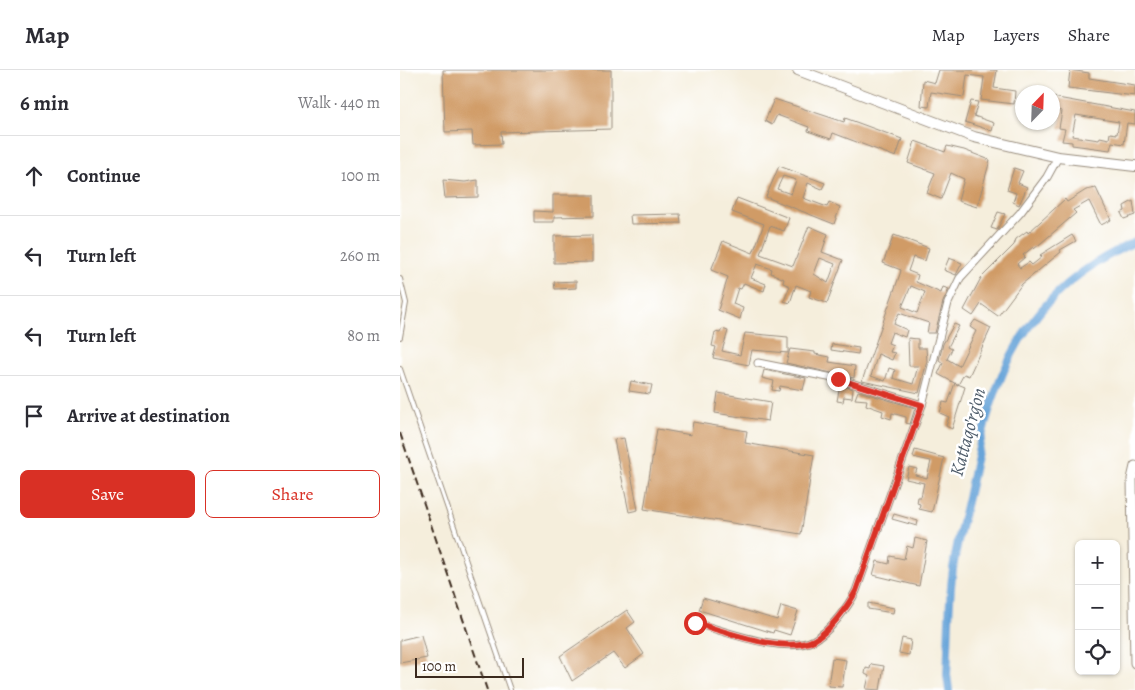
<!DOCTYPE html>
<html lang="en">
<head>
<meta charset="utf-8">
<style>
  :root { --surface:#fff; --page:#f2f2f3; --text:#2b2b33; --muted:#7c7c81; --line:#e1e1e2; --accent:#d93025 }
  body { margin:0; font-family:Alegreya,serif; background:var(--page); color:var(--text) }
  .controls { position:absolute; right:15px; bottom:15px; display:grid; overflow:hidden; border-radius:8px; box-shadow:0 1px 4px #0004 }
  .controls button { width:45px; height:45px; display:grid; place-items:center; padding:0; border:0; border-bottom:1px solid var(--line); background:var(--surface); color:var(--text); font:25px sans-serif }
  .compass { position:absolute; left:615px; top:15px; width:45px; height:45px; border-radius:50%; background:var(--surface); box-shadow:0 1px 4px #0004; rotate:23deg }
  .scale { position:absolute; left:15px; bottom:12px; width:109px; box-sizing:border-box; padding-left:5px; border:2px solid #3b2a1e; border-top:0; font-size:14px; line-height:18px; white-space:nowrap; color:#3b2a1e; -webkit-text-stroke:4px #fff; paint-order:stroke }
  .stop { position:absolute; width:15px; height:15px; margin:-11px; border:4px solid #d93025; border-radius:50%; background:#fff }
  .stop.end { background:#d93025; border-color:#fff; box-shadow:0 1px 5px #0008 }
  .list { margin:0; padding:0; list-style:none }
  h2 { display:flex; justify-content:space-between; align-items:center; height:65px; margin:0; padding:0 20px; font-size:21px }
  h2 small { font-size:16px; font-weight:400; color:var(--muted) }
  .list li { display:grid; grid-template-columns:32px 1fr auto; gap:15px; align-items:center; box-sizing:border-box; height:80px; padding:0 20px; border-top:1px solid var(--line) }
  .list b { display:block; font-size:19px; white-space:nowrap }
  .list em { font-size:16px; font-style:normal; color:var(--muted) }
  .actions { display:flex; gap:10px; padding:15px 20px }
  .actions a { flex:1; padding:11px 0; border:1px solid var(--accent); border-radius:8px; text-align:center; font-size:18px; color:var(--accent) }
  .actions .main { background:var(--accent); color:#fff }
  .icon { flex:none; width:28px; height:28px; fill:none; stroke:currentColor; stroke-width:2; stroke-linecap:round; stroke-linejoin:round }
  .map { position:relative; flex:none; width:735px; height:620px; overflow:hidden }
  header { display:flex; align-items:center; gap:30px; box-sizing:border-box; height:70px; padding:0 25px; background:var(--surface); border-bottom:1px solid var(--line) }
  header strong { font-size:24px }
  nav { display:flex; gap:28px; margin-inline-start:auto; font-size:18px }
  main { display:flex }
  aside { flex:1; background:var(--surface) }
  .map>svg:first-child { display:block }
</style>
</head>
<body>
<header>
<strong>Map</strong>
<nav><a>Map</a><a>Layers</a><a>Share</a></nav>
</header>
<main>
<aside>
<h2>6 min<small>Walk · 440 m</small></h2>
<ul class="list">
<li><svg class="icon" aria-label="ahead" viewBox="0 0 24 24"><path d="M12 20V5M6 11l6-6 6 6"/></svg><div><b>Continue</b></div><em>100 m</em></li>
<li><svg class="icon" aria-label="left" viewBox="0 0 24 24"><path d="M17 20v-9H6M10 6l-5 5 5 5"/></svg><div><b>Turn left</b></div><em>260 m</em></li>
<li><svg class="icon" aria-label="left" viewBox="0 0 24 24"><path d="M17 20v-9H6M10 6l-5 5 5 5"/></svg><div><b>Turn left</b></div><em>80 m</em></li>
<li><svg class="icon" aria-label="arrive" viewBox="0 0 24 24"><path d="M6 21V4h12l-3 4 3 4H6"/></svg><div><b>Arrive at destination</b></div></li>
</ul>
<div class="actions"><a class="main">Save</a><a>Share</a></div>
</aside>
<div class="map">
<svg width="735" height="620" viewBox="0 0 735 620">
  <rect width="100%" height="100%" fill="#fff"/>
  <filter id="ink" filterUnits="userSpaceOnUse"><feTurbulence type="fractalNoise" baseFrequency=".02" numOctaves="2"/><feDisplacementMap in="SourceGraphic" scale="10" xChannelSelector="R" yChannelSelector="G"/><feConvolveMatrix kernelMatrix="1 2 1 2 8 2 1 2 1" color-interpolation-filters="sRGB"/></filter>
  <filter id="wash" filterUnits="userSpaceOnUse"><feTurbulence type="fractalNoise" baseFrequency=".0096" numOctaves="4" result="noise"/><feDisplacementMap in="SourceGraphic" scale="20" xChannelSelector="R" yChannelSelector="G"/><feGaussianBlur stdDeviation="1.12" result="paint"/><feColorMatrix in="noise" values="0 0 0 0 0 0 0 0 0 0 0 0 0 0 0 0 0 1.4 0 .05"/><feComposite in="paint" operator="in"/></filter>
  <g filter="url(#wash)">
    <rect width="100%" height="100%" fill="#f5eedc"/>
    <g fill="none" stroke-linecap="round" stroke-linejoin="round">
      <path stroke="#68a4d9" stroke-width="8" d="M549 620 547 605C549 570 548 534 553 499 557 470 565 442 571 414 593 303 626 220 735 172"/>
    </g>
    <g id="blocks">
      <g fill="#d09b66" fill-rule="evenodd">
        <path d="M43 0H211V59L101 62 102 74 73 75 72 61 45 62Z"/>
        <path d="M539 0H597L594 18 615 21 614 34 581 30 584 7 567 5 564 27 531 22 529 37 521 36 523 10 535 13Z"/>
        <path d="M670 0 689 3V8L735 15V26L668 18Z"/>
        <path d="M652 27 735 42V54L727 53 724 74 712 72 710 80 672 75V72L662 71 665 59 659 58 662 41 652 40ZM676 45 719 52 717 64 710 63 709 69 700 67 699 70 672 66Z"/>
        <path d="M374 29 444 52 445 48 502 69 496 87 433 63 431 69 419 65 408 61 409 57 377 45 372 55 365 51Z"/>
        <path d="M571 31 578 32 574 46 594 53 592 61 565 52Z"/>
        <path d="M515 71 545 82 547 76 564 80 590 90 577 137 558 131 564 109 551 103 541 129 527 123 535 103 508 93Z"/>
        <path d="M379 96 425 113 422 119 408 113 403 128 427 137 429 132 440 137 434 154 366 127ZM383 106 396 110 391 124 377 119Z"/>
        <path d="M614 98 623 101 618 113 627 117 619 135 613 132 616 123 607 120Z"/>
        <path d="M43 110 65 112 78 110V127L45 128Z"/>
        <path d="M696 118 711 150 701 155 689 131 673 140 676 143 634 179 633 177 623 185 625 187 617 194 620 198 629 192 632 195 642 187 640 185 672 165 676 171 660 180 661 182 622 214 598 246 581 234 573 246 564 240 581 208 614 175 616 169 627 161 628 163 665 129 667 132 686 120Z"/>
        <path d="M153 125H194V146L154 147V152H134V141L153 142Z"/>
        <path d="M337 128 389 148 384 161 370 156 360 184 393 196 409 156 428 164 422 182 443 190 427 233 409 227 411 221 396 215 390 233 384 231 390 216 383 213 384 209 371 203 372 199 357 194 351 208 366 214 364 221 344 213 341 219 338 218 333 234 343 238 340 249 318 240 328 207 311 200 323 171 353 183 364 154 332 142ZM420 188 435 194 428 213 414 204Z"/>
        <path d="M733 131 735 145 724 149 721 143 725 141 724 136Z"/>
        <path d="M598 142 605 144 597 160 591 158Z"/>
        <path d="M280 144 281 153 231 154 230 145Z"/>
        <path d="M192 165V192L154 193V166Z"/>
        <path d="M494 165 529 178 525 191 513 187 508 201 518 205 516 212 541 223 543 217 549 219 543 232 535 263H527L529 253 499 243 494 254 507 260 505 267 492 262 488 273 493 275 490 282 495 283 492 290 478 284 471 306 485 311 489 298 495 300 493 308 513 314 518 296H509L508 268 518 269V278H526L527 291 519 323 462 311 500 204 501 200 483 193ZM511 216 525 222 517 243 502 237Z"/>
        <path d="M549 188 562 193 556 205 544 200Z"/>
        <path d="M176 211V218L155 219 154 212Z"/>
        <path d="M575 250 591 258 569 306 564 304 558 315 538 304 543 293 539 290 543 274 554 254 559 256 548 277 552 279 547 289 559 296 576 261 570 257Z"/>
        <path d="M322 259 328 261 322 281 340 285 345 263 388 267V283L352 280 349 295 313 288 316 277 312 276 315 262 320 263Z"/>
        <path d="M432 274 459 278 458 284 431 280Z"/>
        <path d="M390 279 415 282V284L430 287 429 292 455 296 454 308 386 293Z"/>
        <path d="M364 300 406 308 403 320 380 316 379 321 372 320 374 311 362 308Z"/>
        <path d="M231 311 252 315 250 324 229 321Z"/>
        <path d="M555 313 565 317 552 359 546 356 549 347 540 343 543 332 548 333Z"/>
        <path d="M440 315 453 319 452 328 444 327 443 332 437 331Z"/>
        <path d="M458 321 515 338 510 354 506 353V347L492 343 491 349 482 346 483 341 466 335 467 330 455 329Z"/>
        <path d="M318 323 371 332 368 351 315 343Z"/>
        <path d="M293 352 347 361 345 373 414 385 401 464 244 439 257 359 291 365Z"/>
        <path d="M224 368 238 440 229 442 214 370Z"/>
        <path d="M515 380 544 388 532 442 519 439 520 434 517 433 518 427H521L524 413 506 409 509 397 517 399 515 405 527 408 531 391 513 387Z"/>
        <path d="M494 444 518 451 517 456 492 449Z"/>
        <path d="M515 468 527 471 519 516 473 505 477 491 489 494 490 486 504 489 507 476 513 478Z"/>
        <path d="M303 528 377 550 381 536 398 541 390 565 374 560 373 563 299 540Z"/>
        <path d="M468 533 494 538 493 543 468 539Z"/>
        <path d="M227 540 235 552 227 558 244 584 225 598 213 583 172 611 160 586Z"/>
        <path d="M21 565 27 588 0 593V570Z"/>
        <path d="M502 568 511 570 509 585 499 583Z"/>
        <path d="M432 588 446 590 442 617 428 616Z"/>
        <path d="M471 594 484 596 480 620 466 619 469 606 465 604 466 598 470 599Z"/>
      </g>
    </g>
  </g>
  <g filter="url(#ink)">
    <use href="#blocks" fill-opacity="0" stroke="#988c7d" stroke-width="1"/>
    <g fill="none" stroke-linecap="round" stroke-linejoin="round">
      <defs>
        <g id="service">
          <path d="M0 209 6 233 0 267"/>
          <path d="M0 299 110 620"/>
        </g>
        <g id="minor">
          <path d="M358 293 438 309 522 335"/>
          <path d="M295 553C325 561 385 585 414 570 430 561 448 537 456 521L522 335 548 233 560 208 620 143 647 107 658 87"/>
        </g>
        <path id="tertiary" d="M735 396 732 409 735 593"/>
        <path id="secondary" d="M398 0 574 67 658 87 735 96"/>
      </defs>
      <use href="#service" stroke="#988c7d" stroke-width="6"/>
      <use href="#minor" stroke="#988c7d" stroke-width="9"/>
      <use href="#tertiary" stroke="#988c7d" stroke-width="11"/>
      <use href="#secondary" stroke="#988c7d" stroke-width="12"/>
      <use href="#service" stroke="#fff" stroke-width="4"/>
      <use href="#minor" stroke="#fff" stroke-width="7"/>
      <use href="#tertiary" stroke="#fff" stroke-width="9"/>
      <use href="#secondary" stroke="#fff" stroke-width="10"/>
      <path stroke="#3b2a1e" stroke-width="2" stroke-dasharray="8 4" stroke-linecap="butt" d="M0 363 87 620"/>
    </g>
  </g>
  <g fill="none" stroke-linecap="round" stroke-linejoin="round" filter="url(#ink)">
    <path stroke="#d93025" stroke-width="6" d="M295 553C325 561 385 585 414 570 429 562 448 536 456 521L522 335 438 309"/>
  </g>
  <g text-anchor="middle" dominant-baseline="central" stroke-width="5" stroke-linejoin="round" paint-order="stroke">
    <g font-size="19" font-style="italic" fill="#4d5b69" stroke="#fff">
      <text transform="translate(568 362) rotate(-75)">Kattaqo'rg'on</text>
    </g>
  </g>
</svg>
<div class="controls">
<button>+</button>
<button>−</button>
<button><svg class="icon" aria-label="locate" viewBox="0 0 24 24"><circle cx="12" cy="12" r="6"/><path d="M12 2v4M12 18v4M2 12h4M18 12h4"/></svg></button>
</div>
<svg class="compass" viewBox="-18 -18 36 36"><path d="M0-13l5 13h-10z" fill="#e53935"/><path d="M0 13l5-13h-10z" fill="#7c7c81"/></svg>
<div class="scale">100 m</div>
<div class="stop" style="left:295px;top:553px"></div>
<div class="stop end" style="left:438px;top:309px"></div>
</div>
</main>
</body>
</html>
